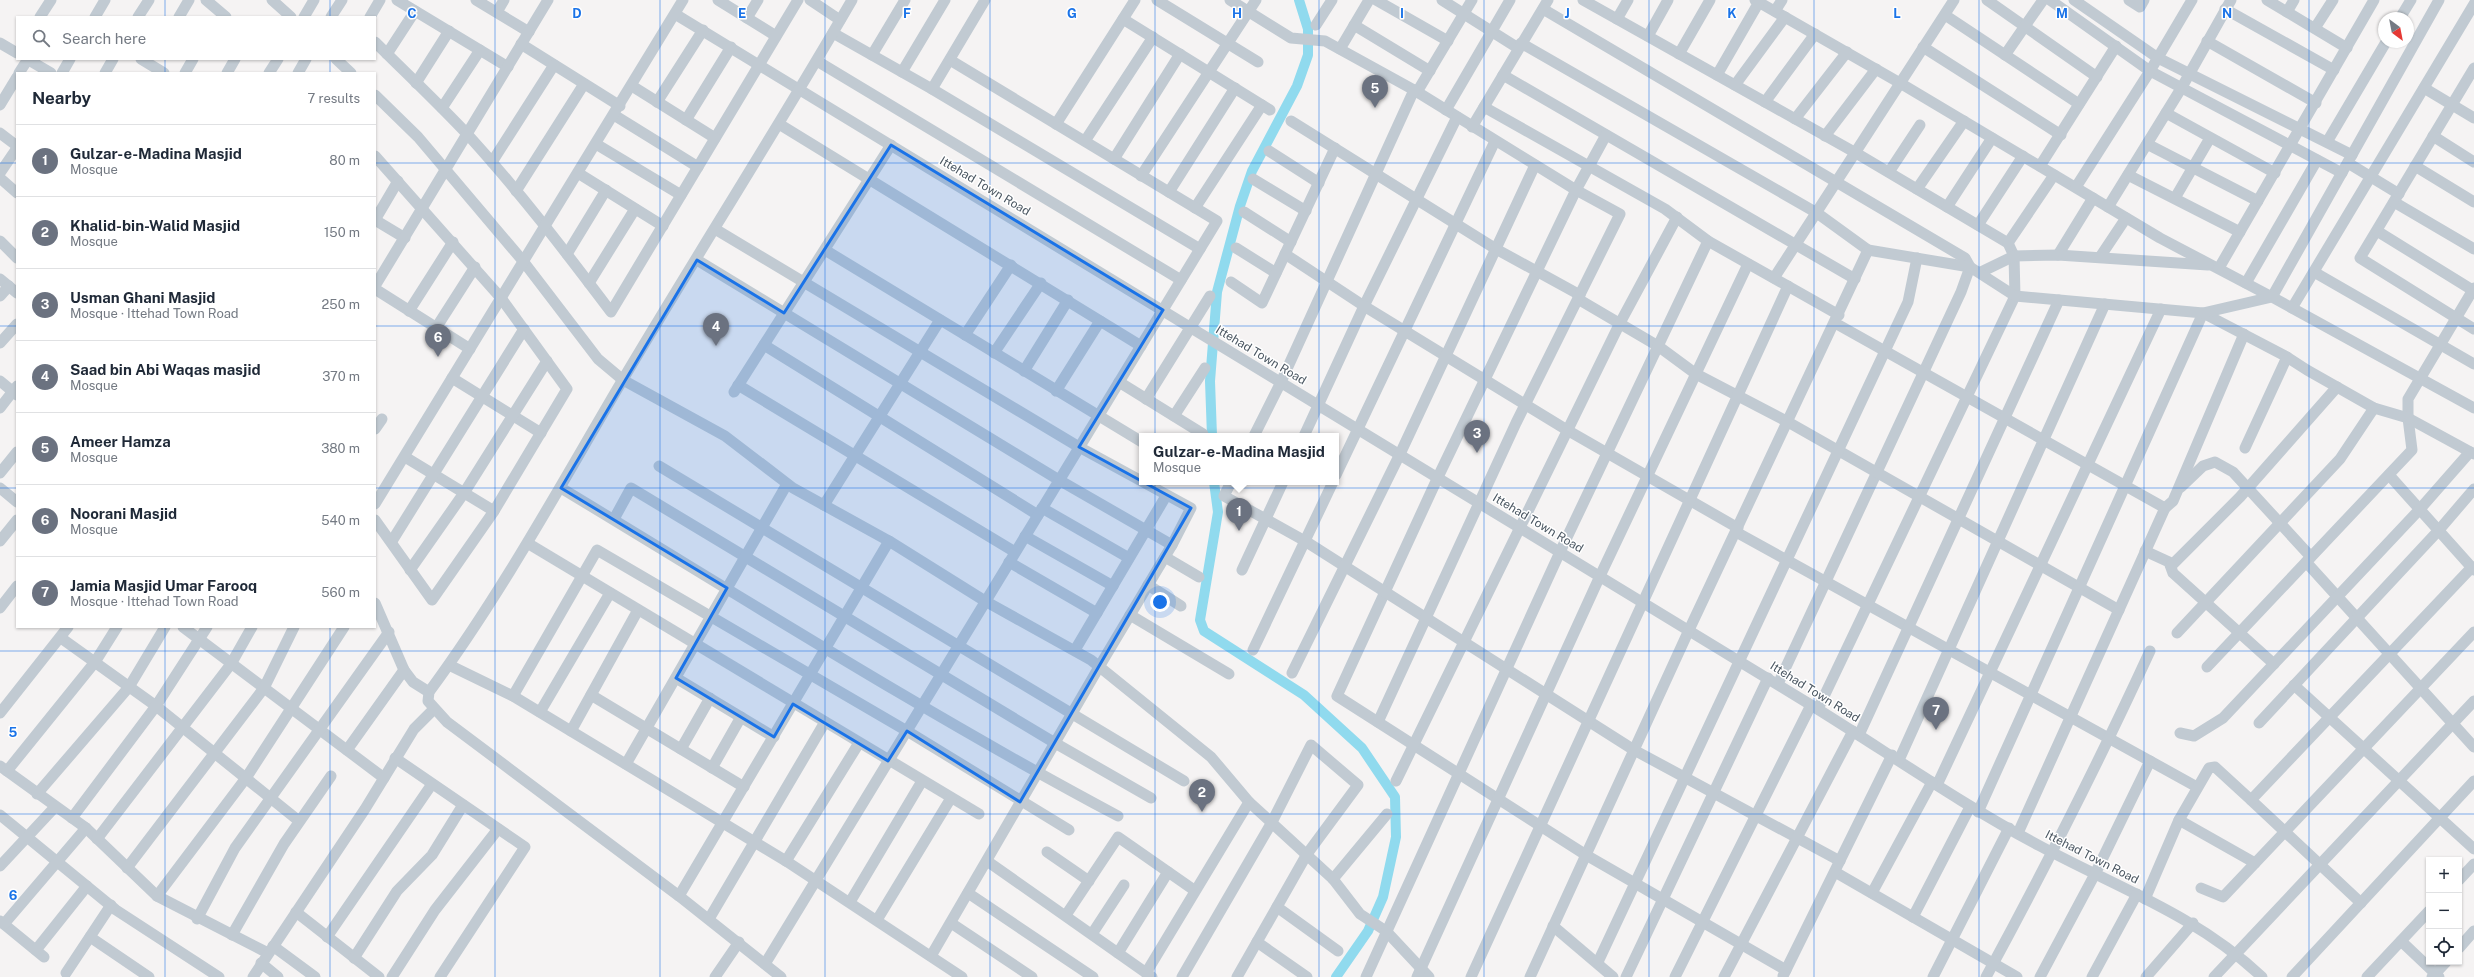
<!DOCTYPE html>
<html lang="en">
<head>
<meta charset="utf-8">
<style>
  :root { --surface:#fff; --page:#f2f2f3; --text:#1f2937; --muted:#747a83; --line:#e0e1e3; --accent:#1a73e8 }
  body { margin:0; font-family:"Public Sans",sans-serif; background:var(--page); color:var(--text) }
  .controls { position:absolute; right:12px; bottom:12px; display:grid; overflow:hidden; border-radius:0px; box-shadow:0 1px 3px #0004 }
  .controls button { width:36px; height:36px; display:grid; place-items:center; padding:0; border:0; border-bottom:1px solid var(--line); background:var(--surface); color:var(--text); font:20px sans-serif }
  .compass { position:absolute; left:2378px; top:12px; width:36px; height:36px; border-radius:50%; background:var(--surface); box-shadow:0 1px 3px #0004; rotate:148deg }
  .you { position:absolute; left:1160px; top:602px; width:14px; height:14px; margin:-10px; border:3px solid #fff; border-radius:50%; background:#1a73e8; box-shadow:0 0 0 6px #1a73e833 }
  .badge { display:grid; place-items:center; width:26px; height:26px; border-radius:50%; background:var(--accent); color:#fff; font-size:13px; font-weight:700 }
  .pin { position:absolute; translate:-50% -33px; filter:drop-shadow(0 1px 2px #0008) }
  .pin::after { content:''; position:absolute; top:21px; width:14px; height:12px; background:inherit; clip-path:polygon(0 0,100% 0,50% 100%) }
  .popup { position:absolute; left:1139px; top:433px; width:200px; height:52px; box-sizing:border-box; display:grid; place-content:center; border-radius:0px; background:var(--surface); filter:drop-shadow(0 1px 3px #0005); font-size:13px; white-space:nowrap; color:var(--muted) }
  .popup b { font-size:15px; color:var(--text) }
  .popup::after { content:''; position:absolute; left:50%; top:100%; margin-left:-8px; border:8px solid transparent; border-top-color:var(--surface) }
  .list { margin:0; padding:0; list-style:none }
  h2 { display:flex; justify-content:space-between; align-items:center; height:52px; margin:0; padding:0 16px; font-size:17px }
  h2 small { font-size:13px; font-weight:400; color:var(--muted) }
  .list li { display:grid; grid-template-columns:26px 1fr auto; gap:12px; align-items:center; box-sizing:border-box; height:72px; padding:0 16px; border-top:1px solid var(--line) }
  .list b { display:block; font-size:15px; white-space:nowrap }
  .list p { margin:0; font-size:13px; white-space:nowrap; color:var(--muted) }
  .list em { font-size:13px; font-style:normal; color:var(--muted) }
  .icon { flex:none; width:22px; height:22px; fill:none; stroke:currentColor; stroke-width:2; stroke-linecap:round; stroke-linejoin:round }
  .map { position:relative; flex:none; width:2474px; height:977px; overflow:hidden }
  .search { position:absolute; background:var(--surface); box-shadow:0 1px 3px #0004; left:16px; top:16px; width:360px; height:44px; display:flex; align-items:center; gap:10px; box-sizing:border-box; padding:0 14px; border-radius:0px; color:var(--muted); font-size:15px }
  .panel { position:absolute; background:var(--surface); box-shadow:0 1px 3px #0004; left:16px; top:72px; width:360px; height:556px; border-radius:0px }
  .map>svg:first-child { display:block }
</style>
</head>
<body>
<div class="map">
<svg width="2474" height="977" viewBox="0 0 2474 977">
  <rect width="100%" height="100%" fill="#f5f3f3"/>
  <g fill="none" stroke-linecap="round" stroke-linejoin="round">
    <g stroke="#90daee" stroke-width="10">
      <path d="M1212 436 1210 381 1217 292 1240 206 1252 171 1297 86 1308 55V29L1299 0"/>
      <path d="M1214 482 1218 512 1200 620 1204 631 1304 695 1362 748 1395 797 1396 837 1383 897 1368 931 1336 977"/>
    </g>
    <g stroke="#c1cad2" stroke-width="11">
      <path d="M206 0 226 17"/>
      <path d="M272 0 291 17"/>
      <path d="M397 0 508 67"/>
      <path d="M476 0 529 32"/>
      <path d="M718 0 776 36"/>
      <path d="M810 0 840 20"/>
      <path d="M1157 0 1258 62"/>
      <path d="M1230 0 1291 38 1325 41 1414 90 1576 190 1438 477 1337 696 1586 855 1786 970"/>
      <path d="M1376 0 1448 41"/>
      <path d="M1442 0 1518 48"/>
      <path d="M1583 0 1856 153 2008 243 2014 256 2015 296 1818 709"/>
      <path d="M1755 0 1900 83 2160 238 2272 297 2439 0"/>
      <path d="M1987 0 2097 77"/>
      <path d="M2050 0 2150 71 2342 173"/>
      <path d="M2074 0 2158 58 2352 155"/>
      <path d="M2129 0 2140 7 2144 0"/>
      <path d="M2267 0 2347 48"/>
      <path d="M1543 9 1965 258 1970 267 1961 292 1778 684"/>
      <path d="M2225 9 2334 70"/>
      <path d="M1775 11 1782 0"/>
      <path d="M497 12 504 0"/>
      <path d="M2287 12 2294 0"/>
      <path d="M675 14 1811 705C1887 752 1961 804 2040 846 2118 888 2196 915 2262 977"/>
      <path d="M1945 15 2079 104"/>
      <path d="M40 17 51 0"/>
      <path d="M95 17 105 0"/>
      <path d="M138 17 149 0"/>
      <path d="M179 17 189 0"/>
      <path d="M304 17 314 0"/>
      <path d="M331 17 342 0"/>
      <path d="M370 17 380 0"/>
      <path d="M747 18 758 0"/>
      <path d="M2400 18 2411 0"/>
      <path d="M1123 19 1270 110"/>
      <path d="M1617 19 1628 0"/>
      <path d="M1316 25 1332 0"/>
      <path d="M1354 25 1430 71"/>
      <path d="M2315 28 2333 0"/>
      <path d="M833 33 932 89 1200 249"/>
      <path d="M1648 36 1668 0"/>
      <path d="M2207 41 2316 103"/>
      <path d="M375 42C406 73 438 103 468 135 519 191 565 251 611 312L798 0"/>
      <path d="M0 43 17 53"/>
      <path d="M1521 43 1817 213 1868 250"/>
      <path d="M521 44 620 106"/>
      <path d="M1923 47 2061 135"/>
      <path d="M1340 49 1369 0"/>
      <path d="M387 54 415 11"/>
      <path d="M1679 54 1710 0"/>
      <path d="M872 55 905 0"/>
      <path d="M2005 55 2043 0"/>
      <path d="M27 59 51 73"/>
      <path d="M141 59 164 73"/>
      <path d="M336 59 351 73"/>
      <path d="M817 61 1181 280"/>
      <path d="M2474 68 2360 258 2474 329"/>
      <path d="M902 72 945 0"/>
      <path d="M19 73 28 59"/>
      <path d="M62 73 70 59"/>
      <path d="M105 73 113 59"/>
      <path d="M185 73 193 59"/>
      <path d="M227 73 235 59"/>
      <path d="M269 73 278 59"/>
      <path d="M298 73 306 59"/>
      <path d="M1503 75 1855 279"/>
      <path d="M1717 75 1759 2"/>
      <path d="M416 83 449 31"/>
      <path d="M1735 85 1785 17"/>
      <path d="M632 86 715 138"/>
      <path d="M2424 88 2474 118"/>
      <path d="M932 89 985 0"/>
      <path d="M1417 92 1472 0"/>
      <path d="M375 95 418 137 523 261 598 359 623 380 725 436 793 488 889 541 985 601 1091 660 1211 757 1249 802 1333 879 1360 914 1386 931 1429 977"/>
      <path d="M657 102 703 30"/>
      <path d="M1765 102 1815 34"/>
      <path d="M0 105 17 77"/>
      <path d="M1484 107 1665 209 1708 241 1839 315"/>
      <path d="M442 108 480 50"/>
      <path d="M1446 110 1510 0"/>
      <path d="M2166 113 2275 173"/>
      <path d="M614 115 698 167"/>
      <path d="M1795 119 1847 52"/>
      <path d="M686 120 731 47"/>
      <path d="M1291 121 1496 249 1580 295"/>
      <path d="M779 124 1141 346"/>
      <path d="M1056 124 1135 0"/>
      <path d="M1472 127 1548 0"/>
      <path d="M0 133 17 146"/>
      <path d="M1825 136 1876 69"/>
      <path d="M2433 136 2474 162"/>
      <path d="M1085 141 1153 37"/>
      <path d="M2327 142 2386 42"/>
      <path d="M596 144 681 195"/>
      <path d="M2147 144 2258 201"/>
      <path d="M1269 151 1319 183"/>
      <path d="M375 156 501 298 567 389 494 511 432 600 375 520"/>
      <path d="M1114 159 1180 54"/>
      <path d="M492 162 554 65"/>
      <path d="M2348 163 2399 194"/>
      <path d="M2040 166 2116 46"/>
      <path d="M2415 166 2474 202"/>
      <path d="M1889 172 1920 125"/>
      <path d="M0 173 17 148"/>
      <path d="M578 173 663 226"/>
      <path d="M2128 175 2240 232"/>
      <path d="M1141 176 1256 0"/>
      <path d="M0 178 17 193"/>
      <path d="M1253 179 1306 211"/>
      <path d="M2076 187 2150 71 2192 0"/>
      <path d="M1917 189 1964 121"/>
      <path d="M516 191 584 84"/>
      <path d="M1169 192 1235 88"/>
      <path d="M2175 198 2210 138"/>
      <path d="M2394 202 2474 249"/>
      <path d="M1947 207 1992 138"/>
      <path d="M2108 207 2182 87 2231 0"/>
      <path d="M1195 208 1262 105"/>
      <path d="M1244 212 1291 242"/>
      <path d="M375 220 398 181"/>
      <path d="M375 220 405 238"/>
      <path d="M1978 225 2023 156"/>
      <path d="M715 229 1079 447 1191 508 1172 545"/>
      <path d="M2377 231 2474 291"/>
      <path d="M0 241 17 258"/>
      <path d="M2008 243 2054 175"/>
      <path d="M1236 248 1276 273"/>
      <path d="M825 250 1142 442"/>
      <path d="M567 254 606 190"/>
      <path d="M1285 254 1364 306 1457 117"/>
      <path d="M2058 255 2093 198"/>
      <path d="M2100 257 2126 218"/>
      <path d="M697 260 1059 480 1172 545 1099 667 931 956"/>
      <path d="M2219 268 2374 0"/>
      <path d="M1981 272 2014 256 2058 255 2208 265"/>
      <path d="M2314 272 2474 364"/>
      <path d="M1774 278 1954 0"/>
      <path d="M0 279 17 293"/>
      <path d="M1231 282 1262 303 1335 148"/>
      <path d="M589 283 635 209"/>
      <path d="M2246 283 2317 160"/>
      <path d="M375 286 548 0"/>
      <path d="M375 289 470 349"/>
      <path d="M0 296 9 286"/>
      <path d="M1578 299 1658 346 1696 374 1788 422 2119 610"/>
      <path d="M2292 308 2474 4"/>
      <path d="M409 311 453 242"/>
      <path d="M1835 323 2165 508"/>
      <path d="M436 328 475 267"/>
      <path d="M965 335 1011 265"/>
      <path d="M0 343 17 324"/>
      <path d="M764 345 1038 515"/>
      <path d="M994 353 1041 283"/>
      <path d="M1024 371 1068 300"/>
      <path d="M452 378 541 433"/>
      <path d="M0 381 17 395"/>
      <path d="M1119 382 1203 434"/>
      <path d="M738 385 1015 552"/>
      <path d="M1056 391 1100 321"/>
      <path d="M734 392 891 145"/>
      <path d="M1146 399 1210 296"/>
      <path d="M0 408 17 386"/>
      <path d="M1174 416 1205 368"/>
      <path d="M375 429 382 419"/>
      <path d="M1254 436 1281 382 1414 90"/>
      <path d="M1304 436 1364 306 1567 430 1738 528"/>
      <path d="M2245 448 2287 357"/>
      <path d="M405 457 494 511"/>
      <path d="M659 466 1184 781"/>
      <path d="M0 473 17 452"/>
      <path d="M1336 475 1495 141"/>
      <path d="M2389 475 2474 570"/>
      <path d="M1231 482 1224 496 1305 541 1634 750 1840 861"/>
      <path d="M2181 487 2203 466 2215 462 2233 472 2311 557"/>
      <path d="M0 488 17 502"/>
      <path d="M561 488C745 599 928 715 1118 816"/>
      <path d="M375 504 683 0"/>
      <path d="M824 505 940 320"/>
      <path d="M1042 508 1129 558"/>
      <path d="M614 519 631 488 1055 743 1151 798"/>
      <path d="M1736 532 2197 787"/>
      <path d="M1025 536 1113 586"/>
      <path d="M0 541 17 520"/>
      <path d="M392 541 524 329"/>
      <path d="M529 544 979 814"/>
      <path d="M2145 551 2169 562 2173 573 2274 664"/>
      <path d="M1165 557 1199 577"/>
      <path d="M1009 562 1097 613"/>
      <path d="M2306 562 2474 747"/>
      <path d="M2171 566 2240 497 2337 387"/>
      <path d="M410 570 464 493 547 361"/>
      <path d="M1242 570 1283 482"/>
      <path d="M1148 585 1181 606"/>
      <path d="M375 603 404 670 413 682 429 692"/>
      <path d="M0 608 17 586"/>
      <path d="M1130 615 1229 674"/>
      <path d="M183 627 384 778"/>
      <path d="M2177 633 2340 459 2374 408"/>
      <path d="M61 638 156 706 299 821"/>
      <path d="M1075 650 1166 496"/>
      <path d="M1253 650 1333 482"/>
      <path d="M449 665 513 696 786 861 962 977"/>
      <path d="M2207 667 2412 450 2408 418V399L2474 288"/>
      <path d="M1292 673 1400 454 1535 165"/>
      <path d="M676 678 774 737"/>
      <path d="M2294 685 2474 849"/>
      <path d="M591 695 744 787"/>
      <path d="M513 696 597 550 907 731 1069 830"/>
      <path d="M540 712 610 593"/>
      <path d="M0 713 68 627"/>
      <path d="M1378 722 1516 423 1620 214 1576 190 1606 135"/>
      <path d="M2259 723 2439 530 2474 489"/>
      <path d="M571 731 638 610"/>
      <path d="M2180 733 2194 736 2223 718 2420 509 2470 452"/>
      <path d="M1859 735 2059 300"/>
      <path d="M681 749 710 698"/>
      <path d="M347 750 404 670"/>
      <path d="M395 758 525 847 440 977"/>
      <path d="M1899 760 2105 304"/>
      <path d="M626 764 787 484"/>
      <path d="M0 766 86 828 157 896 268 953"/>
      <path d="M712 768 741 717"/>
      <path d="M7 771 95 662 117 627"/>
      <path d="M1396 781 1620 323 1677 217"/>
      <path d="M1937 785 2161 309"/>
      <path d="M37 794 129 687 165 627"/>
      <path d="M2251 800 2361 903"/>
      <path d="M1978 812 2203 313 2287 357 2307 370 2374 408 2408 418 2474 454"/>
      <path d="M0 815 116 910 219 977"/>
      <path d="M72 818 156 706 207 627"/>
      <path d="M2179 820 2255 863"/>
      <path d="M2018 833 2165 508 2173 501 2244 334"/>
      <path d="M97 839 231 664 252 627"/>
      <path d="M1047 852 1089 881"/>
      <path d="M786 861 859 743"/>
      <path d="M987 861 1152 977"/>
      <path d="M0 866 55 807"/>
      <path d="M127 868 264 688 294 627"/>
      <path d="M1835 872 2017 977"/>
      <path d="M1333 879 1387 814"/>
      <path d="M2459 880 2474 864"/>
      <path d="M2201 888 2223 897 2474 632"/>
      <path d="M968 893 1093 977"/>
      <path d="M1872 893 1932 782"/>
      <path d="M157 896 246 778 344 627"/>
      <path d="M679 896 889 541"/>
      <path d="M2145 899 2179 820 2209 768 2215 767 2251 800 2472 567"/>
      <path d="M850 902 922 781"/>
      <path d="M1277 907 1338 951"/>
      <path d="M296 912 379 977"/>
      <path d="M1066 915 1118 837 1194 890"/>
      <path d="M1913 917 1970 807"/>
      <path d="M197 919 235 848 389 632"/>
      <path d="M709 919 825 722"/>
      <path d="M877 920 951 798"/>
      <path d="M0 921 44 957"/>
      <path d="M951 923 1032 977"/>
      <path d="M4 924 86 828"/>
      <path d="M1553 926 1613 977"/>
      <path d="M1092 934 1124 885"/>
      <path d="M232 935 284 844 331 776"/>
      <path d="M90 937 149 977"/>
      <path d="M327 937 432 784"/>
      <path d="M2401 941 2439 977"/>
      <path d="M1257 942 1307 977"/>
      <path d="M273 946 315 977"/>
      <path d="M2459 948 2474 931"/>
      <path d="M36 950 87 886"/>
      <path d="M1118 953 1168 872"/>
      <path d="M354 958 397 891 432 855 463 805"/>
      <path d="M1598 962 1908 302 1917 258"/>
      <path d="M261 963 278 977"/>
      <path d="M765 964 1217 221 950 60"/>
      <path d="M66 973 111 905"/>
      <path d="M1146 973 1249 802"/>
      <path d="M1783 976 1892 755"/>
      <path d="M253 977 365 809 414 729 434 709"/>
      <path d="M392 977 435 910 498 829"/>
      <path d="M715 977 739 942"/>
      <path d="M781 977 679 896 447 722 428 701 429 692C502 593 560 486 622 381 698 253 778 128 852 0"/>
      <path d="M1182 977 1272 822 1311 745 1358 785 1307 854 1237 977"/>
      <path d="M1366 977 1560 552 1708 241"/>
      <path d="M1417 977 1600 576 1748 264"/>
      <path d="M1471 977 1788 286"/>
      <path d="M1530 977 1689 630 1868 250 1970 267 2015 296 2203 313 2272 297 2474 408"/>
      <path d="M1626 977 1768 678"/>
      <path d="M1675 977 1811 705"/>
      <path d="M1724 977 1853 731"/>
      <path d="M1933 977 2009 828"/>
      <path d="M1986 977C2044 870 2099 762 2150 651"/>
      <path d="M2040 977 2095 874 2150 761"/>
      <path d="M2092 977 2137 894"/>
      <path d="M2146 977 2193 923"/>
      <path d="M2214 977 2474 701"/>
      <path d="M2292 977 2474 781"/>
      <path d="M2367 977 2429 911"/>
      <path d="M2432 977 2446 962"/>
    </g>
  </g>
  <path fill="#1a73e8" fill-opacity="0.2" stroke="#1a73e8" stroke-width="3" stroke-linejoin="round" d="M891 145 1163 310 1079 447 1191 508 1020 802 907 731 888 761 793 704 774 737 676 678 727 588 561 488 697 260 784 313Z"/>
  <path fill="none" stroke="#1a73e8" stroke-width="1" stroke-opacity="0.55" d="M165 0V17M330 0V17M495 0V977M660 0V977M825 0V977M990 0V977M1155 0V977M1319 0V977M1484 0V977M1649 0V977M1814 0V977M1979 0V977M2144 0V977M2309 0V977M165 59V73M330 59V73M0 163H17M375 163H2474M0 326H17M375 326H2474M0 488H17M375 488H2474M165 627V977M330 627V977M0 651H2474M0 814H2474"/>
  <g text-anchor="middle" dominant-baseline="central" stroke-width="3" stroke-linejoin="round" paint-order="stroke">
    <g font-size="12" fill="#4a5661" stroke="#fff">
      <text transform="translate(985 186) rotate(31)">Ittehad Town Road</text>
      <text transform="translate(1261 355) rotate(31)">Ittehad Town Road</text>
      <text transform="translate(1538 523) rotate(31)">Ittehad Town Road</text>
      <text transform="translate(1815 692) rotate(32)">Ittehad Town Road</text>
      <text transform="translate(2092 857) rotate(27)">Ittehad Town Road</text>
    </g>
  </g>
  <g font-size="13" text-anchor="middle" font-weight="bold" fill="#1a73e8" stroke="#fff" stroke-width="3" stroke-linejoin="round" paint-order="stroke">
    <text x="412" y="18">C</text>
    <text x="577" y="18">D</text>
    <text x="742" y="18">E</text>
    <text x="907" y="18">F</text>
    <text x="1072" y="18">G</text>
    <text x="1237" y="18">H</text>
    <text x="1402" y="18">I</text>
    <text x="1567" y="18">J</text>
    <text x="1732" y="18">K</text>
    <text x="1897" y="18">L</text>
    <text x="2062" y="18">M</text>
    <text x="2227" y="18">N</text>
    <text x="13" y="737">5</text>
    <text x="13" y="900">6</text>
  </g>
</svg>
<div class="controls">
<button>+</button>
<button>−</button>
<button><svg class="icon" aria-label="locate" viewBox="0 0 24 24"><circle cx="12" cy="12" r="6"/><path d="M12 2v4M12 18v4M2 12h4M18 12h4"/></svg></button>
</div>
<svg class="compass" viewBox="-18 -18 36 36"><path d="M0-13l5 13h-10z" fill="#e53935"/><path d="M0 13l5-13h-10z" fill="#747a83"/></svg>
<div class="you"></div>
<div class="pin badge" style="left:1239px;top:531px;background:#6b7280">1</div>
<div class="popup"><b>Gulzar-e-Madina Masjid</b>Mosque</div>
<div class="pin badge" style="left:1202px;top:812px;background:#6b7280">2</div>
<div class="pin badge" style="left:1477px;top:453px;background:#6b7280">3</div>
<div class="pin badge" style="left:716px;top:346px;background:#6b7280">4</div>
<div class="pin badge" style="left:1375px;top:108px;background:#6b7280">5</div>
<div class="pin badge" style="left:438px;top:357px;background:#6b7280">6</div>
<div class="pin badge" style="left:1936px;top:730px;background:#6b7280">7</div>
<div class="search"><svg class="icon" aria-label="search" viewBox="0 0 24 24"><circle cx="10" cy="10" r="6"/><path d="M15 15l6 6"/></svg>Search here</div>
<section class="panel">
<h2>Nearby<small>7 results</small></h2>
<ul class="list">
<li><span class="badge" style="background:#6b7280">1</span><div><b>Gulzar-e-Madina Masjid</b><p>Mosque</p></div><em>80 m</em></li>
<li><span class="badge" style="background:#6b7280">2</span><div><b>Khalid-bin-Walid Masjid</b><p>Mosque</p></div><em>150 m</em></li>
<li><span class="badge" style="background:#6b7280">3</span><div><b>Usman Ghani Masjid</b><p>Mosque · Ittehad Town Road</p></div><em>250 m</em></li>
<li><span class="badge" style="background:#6b7280">4</span><div><b>Saad bin Abi Waqas masjid</b><p>Mosque</p></div><em>370 m</em></li>
<li><span class="badge" style="background:#6b7280">5</span><div><b>Ameer Hamza</b><p>Mosque</p></div><em>380 m</em></li>
<li><span class="badge" style="background:#6b7280">6</span><div><b>Noorani Masjid</b><p>Mosque</p></div><em>540 m</em></li>
<li><span class="badge" style="background:#6b7280">7</span><div><b>Jamia Masjid Umar Farooq</b><p>Mosque · Ittehad Town Road</p></div><em>560 m</em></li>
</ul>
</section>
</div>
</body>
</html>
